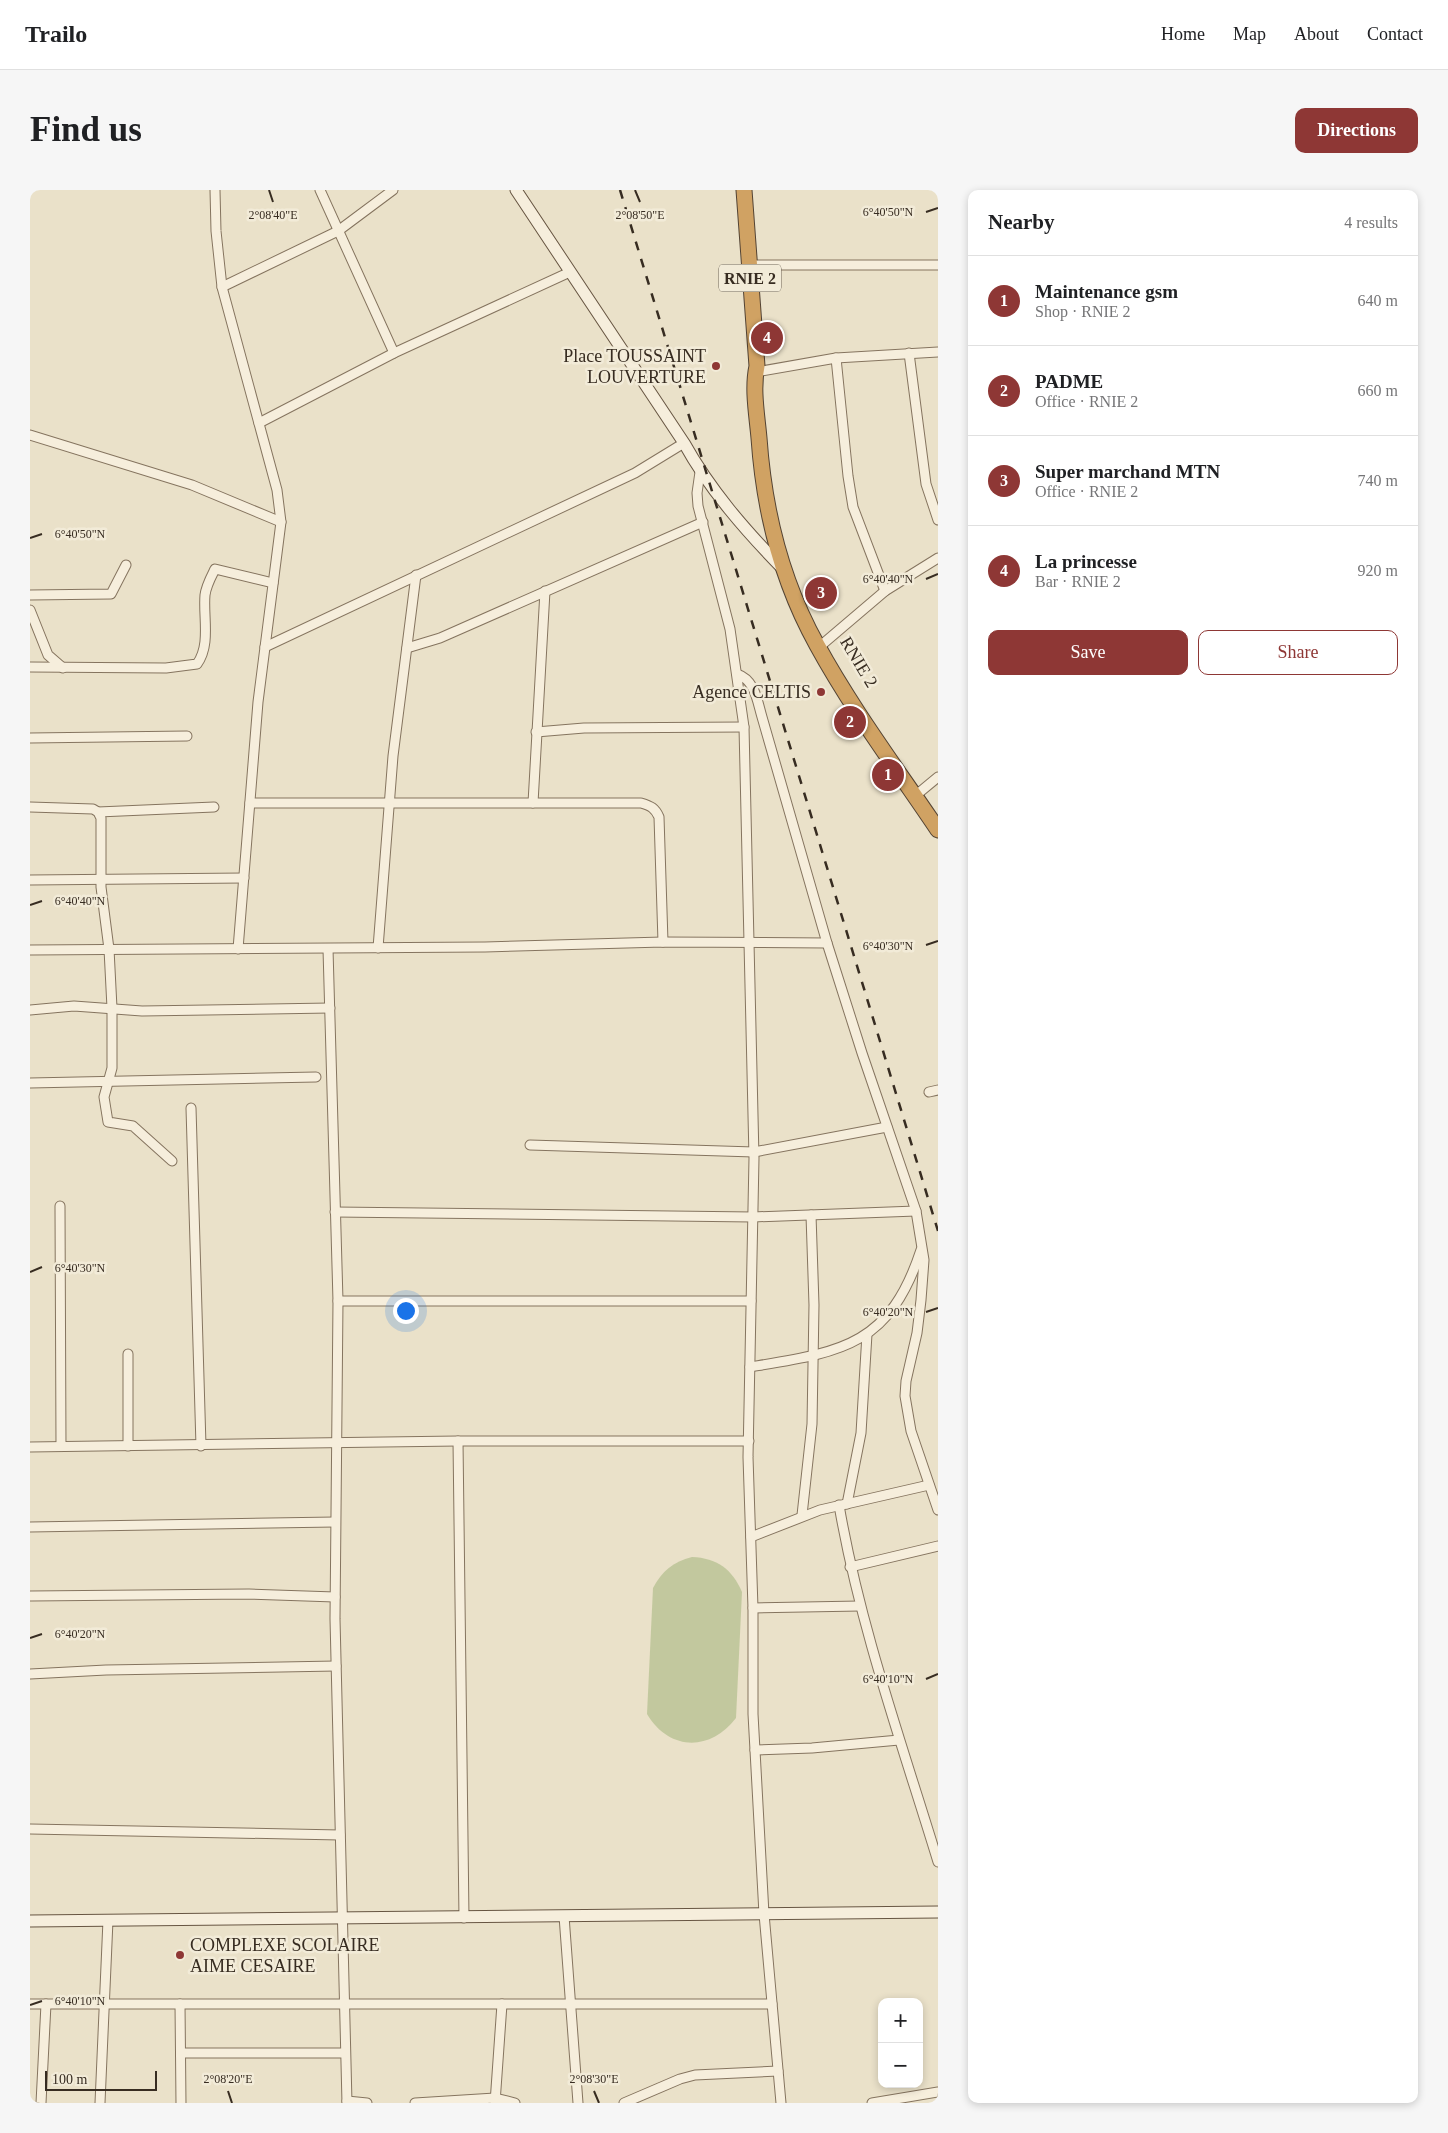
<!DOCTYPE html>
<html lang="en">
<head>
<meta charset="utf-8">
<style>
  :root { --surface:#fff; --page:#f6f6f6; --text:#202124; --muted:#757577; --line:#e0e0e0; --accent:#8e3735 }
  body { margin:0; font-family:"Times New Roman",serif; background:var(--page); color:var(--text) }
  .controls { position:absolute; right:15px; bottom:15px; display:grid; overflow:hidden; border-radius:10px; box-shadow:0 2px 8px #0003 }
  .controls button { width:45px; height:45px; display:grid; place-items:center; padding:0; border:0; border-bottom:1px solid var(--line); background:var(--surface); color:var(--text); font:25px sans-serif }
  .scale { position:absolute; left:15px; bottom:12px; width:112px; box-sizing:border-box; padding-left:5px; border:2px solid #372c21; border-top:0; font-size:14px; line-height:18px; white-space:nowrap; color:#372c21; -webkit-text-stroke:4px #f2ebd8; paint-order:stroke }
  .you { position:absolute; left:375px; top:1120px; width:18px; height:18px; margin:-12px; border:4px solid #fff; border-radius:50%; background:#1a73e8; box-shadow:0 0 0 8px #1a73e833 }
  .badge { display:grid; place-items:center; width:32px; height:32px; border-radius:50%; background:var(--accent); color:#fff; font-size:16px; font-weight:700 }
  .pin { position:absolute; translate:-50% -50%; border:2px solid #fff; box-shadow:0 1px 5px #0006 }
  .list { margin:0; padding:0; list-style:none }
  h2 { display:flex; justify-content:space-between; align-items:center; height:65px; margin:0; padding:0 20px; font-size:21px }
  h2 small { font-size:16px; font-weight:400; color:var(--muted) }
  .list li { display:grid; grid-template-columns:32px 1fr auto; gap:15px; align-items:center; box-sizing:border-box; height:90px; padding:0 20px; border-top:1px solid var(--line) }
  .list b { display:block; font-size:19px; white-space:nowrap }
  .list p { margin:0; font-size:16px; white-space:nowrap; color:var(--muted) }
  .list em { font-size:16px; font-style:normal; color:var(--muted) }
  .actions { display:flex; gap:10px; padding:15px 20px }
  .actions a { flex:1; padding:11px 0; border:1px solid var(--accent); border-radius:10px; text-align:center; font-size:18px; color:var(--accent) }
  .actions .main { background:var(--accent); color:#fff }
  .map { position:relative; flex:none; width:908px; height:1913px; overflow:hidden; border-radius:10px }
  header { display:flex; align-items:center; gap:30px; box-sizing:border-box; height:70px; padding:0 25px; background:var(--surface); border-bottom:1px solid var(--line) }
  header strong { font-size:24px }
  nav { display:flex; gap:28px; margin-inline-start:auto; font-size:18px }
  .intro { display:flex; align-items:center; justify-content:space-between; box-sizing:border-box; height:120px; padding:0 30px }
  h1 { margin:0; font-size:35px }
  .button { padding:12px 22px; border-radius:10px; background:var(--accent); color:#fff; font-size:18px; font-weight:700 }
  main { display:flex; gap:30px; padding:0 30px }
  aside { flex:1; background:var(--surface); border-radius:10px; box-shadow:0 2px 8px #0003 }
  .map>svg:first-child { display:block }
</style>
</head>
<body>
<header>
<strong>Trailo</strong>
<nav><a>Home</a><a>Map</a><a>About</a><a>Contact</a></nav>
</header>
<div class="intro"><h1>Find us</h1><a class="button">Directions</a></div>
<main>
<div class="map">
<svg width="908" height="1913" viewBox="0 0 908 1913">
  <rect width="100%" height="100%" fill="#eae1c9"/>
  <path fill="#c2c89e" d="M662 1367C687 1368 702 1379 712 1402L706 1528C680 1562 639 1561 617 1524L623 1398C632 1381 643 1372 662 1367Z"/>
  <g fill="none" stroke-linecap="round" stroke-linejoin="round">
    <defs>
      <g id="street">
        <path d="M185 0 186 41 192 97 247 300 251 332 228 512 208 759"/>
        <path d="M290 0 364 163"/>
        <path d="M720 75H908"/>
        <path d="M192 97 308 41 363 0"/>
        <path d="M879 163 896 294 908 330"/>
        <path d="M806 168 818 286 823 317 855 401"/>
        <path d="M726 182 806 168 908 162"/>
        <path d="M229 233 364 163 540 82"/>
        <path d="M0 245 162 295 251 332"/>
        <path d="M670 282 667 303 668 316 700 439 714 537 724 968 718 1267 723 1418V1524L734 1724 751 1913"/>
        <path d="M0 405 81 404 96 375"/>
        <path d="M0 420 18 465 33 478"/>
        <path d="M235 457 605 283 654 253"/>
        <path d="M377 458 410 448 673 332"/>
        <path d="M788 458 855 401 908 368"/>
        <path d="M0 477 136 478 167 474C181 455 173 427 175 405 176 396 181 387 185 379L243 393"/>
        <path d="M707 484C725 490 727 510 732 527L797 753 832 863 886 1021 894 1070 891 1110 887 1143 876 1191 875 1206 881 1241 908 1320"/>
        <path d="M506 542 554 538 714 537"/>
        <path d="M0 548 157 546"/>
        <path d="M885 606 908 587"/>
        <path d="M220 613H611C621 616 625 618 629 627L633 752"/>
        <path d="M503 613 515 401"/>
        <path d="M0 617 63 619 68 622 71 628V697L79 759 82 818V878L74 907 78 932 103 936 142 971"/>
        <path d="M68 622 184 617"/>
        <path d="M0 690 214 688"/>
        <path d="M348 758 363 566 386 385"/>
        <path d="M298 759 308 1111 305 1429 317 1913"/>
        <path d="M0 760 455 757 633 752 797 753"/>
        <path d="M0 820 44 816 112 821 300 818"/>
        <path d="M0 893 286 887"/>
        <path d="M899 902 908 900"/>
        <path d="M161 918 171 1256"/>
        <path d="M500 955 724 962 857 937"/>
        <path d="M30 1016 31 1256"/>
        <path d="M305 1022 723 1027 886 1021"/>
        <path d="M308 1111H721"/>
        <path d="M98 1164V1256"/>
        <path d="M720 1177C811 1162 859 1157 891 1060"/>
        <path d="M428 1251 434 1728"/>
        <path d="M0 1257 428 1251H719"/>
        <path d="M817 1314 831 1243 837 1144"/>
        <path d="M809 1315C830 1437 872 1554 908 1672"/>
        <path d="M772 1325 782 1234 784 1115 781 1025"/>
        <path d="M0 1337 305 1332"/>
        <path d="M721 1347 790 1320 899 1295"/>
        <path d="M820 1377 908 1356"/>
        <path d="M0 1406 219 1404 305 1407"/>
        <path d="M723 1418 830 1416"/>
        <path d="M0 1484 76 1480 306 1476"/>
        <path d="M725 1560 782 1558 869 1550"/>
        <path d="M0 1639 310 1645"/>
        <path d="M534 1726 548 1913"/>
        <path d="M0 1814H742"/>
        <path d="M150 1814 151 1913"/>
        <path d="M151 1863H314"/>
        <path d="M317 1911 337 1913"/>
        <path d="M11 1913 16 1814"/>
        <path d="M70 1913 78 1730"/>
        <path d="M385 1913 465 1908 485 1913"/>
        <path d="M465 1913 472 1814"/>
        <path d="M594 1913 650 1889 665 1885 748 1881"/>
        <path d="M842 1913 908 1902"/>
      </g>
      <g id="secondary">
        <path d="M486 0 654 253C680 300 715 340 753 379"/>
        <path d="M0 1731 908 1722"/>
      </g>
      <path id="highway" d="M714 0 727 176C722 199 727 225 729 248 734 320 752 392 787 455 822 519 867 579 908 640"/>
    </defs>
    <use href="#street" stroke="#85745f" stroke-width="11"/>
    <use href="#secondary" stroke="#675542" stroke-width="13"/>
    <use href="#highway" stroke="#534333" stroke-width="17"/>
    <use href="#street" stroke="#f6eedc" stroke-width="9"/>
    <use href="#secondary" stroke="#f6eedc" stroke-width="11"/>
    <use href="#highway" stroke="#d0a263" stroke-width="15"/>
    <path stroke="#372c21" stroke-width="2.5" stroke-dasharray="9 9" stroke-linecap="butt" d="M590 0 908 1041"/>
  </g>
  <path fill="none" stroke="#372c21" stroke-width="2" d="M239 0 243 12M605 0 610 12M896 22 908 18M0 348 12 344M896 389 908 384M0 715 12 711M896 755 908 751M0 1082 12 1077M896 1122 908 1118M0 1448 12 1444M896 1489 908 1484M0 1815 12 1811M198 1901 202 1913M564 1901 569 1913"/>
  <g fill="#8e3735" stroke="#f2ebd8" stroke-width="2">
    <circle cx="686" cy="176" r="5"/>
    <circle cx="791" cy="502" r="5"/>
    <circle cx="150" cy="1765" r="5"/>
  </g>
  <g text-anchor="middle" dominant-baseline="central" stroke-width="5" stroke-linejoin="round" paint-order="stroke">
    <rect fill="#f2ebd8" stroke="#6f6558" stroke-width="1" x="689" y="74.5" width="62" height="27" rx="4"/>
    <g font-size="16" font-weight="bold" fill="#372c21">
      <text x="720" y="88">RNIE 2</text>
    </g>
    <g font-size="18" fill="#372c21" stroke="#f2ebd8" text-anchor="end">
      <text x="676" y="166">Place TOUSSAINT<tspan x="676" dy="21">LOUVERTURE</tspan></text>
      <text x="781" y="502">Agence CELTIS</text>
      <text x="160" y="1755" text-anchor="start">COMPLEXE SCOLAIRE<tspan x="160" dy="21">AIME CESAIRE</tspan></text>
    </g>
    <g font-size="18" fill="#372c21" stroke="#f2ebd8">
      <text transform="translate(829 472) rotate(59)">RNIE 2</text>
    </g>
  </g>
  <g font-size="12" text-anchor="middle" fill="#372c21" stroke="#f2ebd8" stroke-width="5" stroke-linejoin="round" paint-order="stroke">
    <text x="858" y="26">6°40'50"N</text>
    <text x="610" y="29">2°08'50"E</text>
    <text x="243" y="29">2°08'40"E</text>
    <text x="50" y="348">6°40'50"N</text>
    <text x="858" y="393">6°40'40"N</text>
    <text x="50" y="715">6°40'40"N</text>
    <text x="858" y="760">6°40'30"N</text>
    <text x="50" y="1082">6°40'30"N</text>
    <text x="858" y="1126">6°40'20"N</text>
    <text x="50" y="1448">6°40'20"N</text>
    <text x="858" y="1493">6°40'10"N</text>
    <text x="50" y="1815">6°40'10"N</text>
    <text x="198" y="1893">2°08'20"E</text>
    <text x="564" y="1893">2°08'30"E</text>
  </g>
</svg>
<div class="controls">
<button>+</button>
<button>−</button>
</div>
<div class="scale">100 m</div>
<div class="you"></div>
<div class="pin badge" style="left:858px;top:585px">1</div>
<div class="pin badge" style="left:820px;top:532px">2</div>
<div class="pin badge" style="left:791px;top:403px">3</div>
<div class="pin badge" style="left:737px;top:148px">4</div>
</div>
<aside>
<h2>Nearby<small>4 results</small></h2>
<ul class="list">
<li><span class="badge">1</span><div><b>Maintenance gsm</b><p>Shop · RNIE 2</p></div><em>640 m</em></li>
<li><span class="badge">2</span><div><b>PADME</b><p>Office · RNIE 2</p></div><em>660 m</em></li>
<li><span class="badge">3</span><div><b>Super marchand MTN</b><p>Office · RNIE 2</p></div><em>740 m</em></li>
<li><span class="badge">4</span><div><b>La princesse</b><p>Bar · RNIE 2</p></div><em>920 m</em></li>
</ul>
<div class="actions"><a class="main">Save</a><a>Share</a></div>
</aside>
</main>
</body>
</html>
